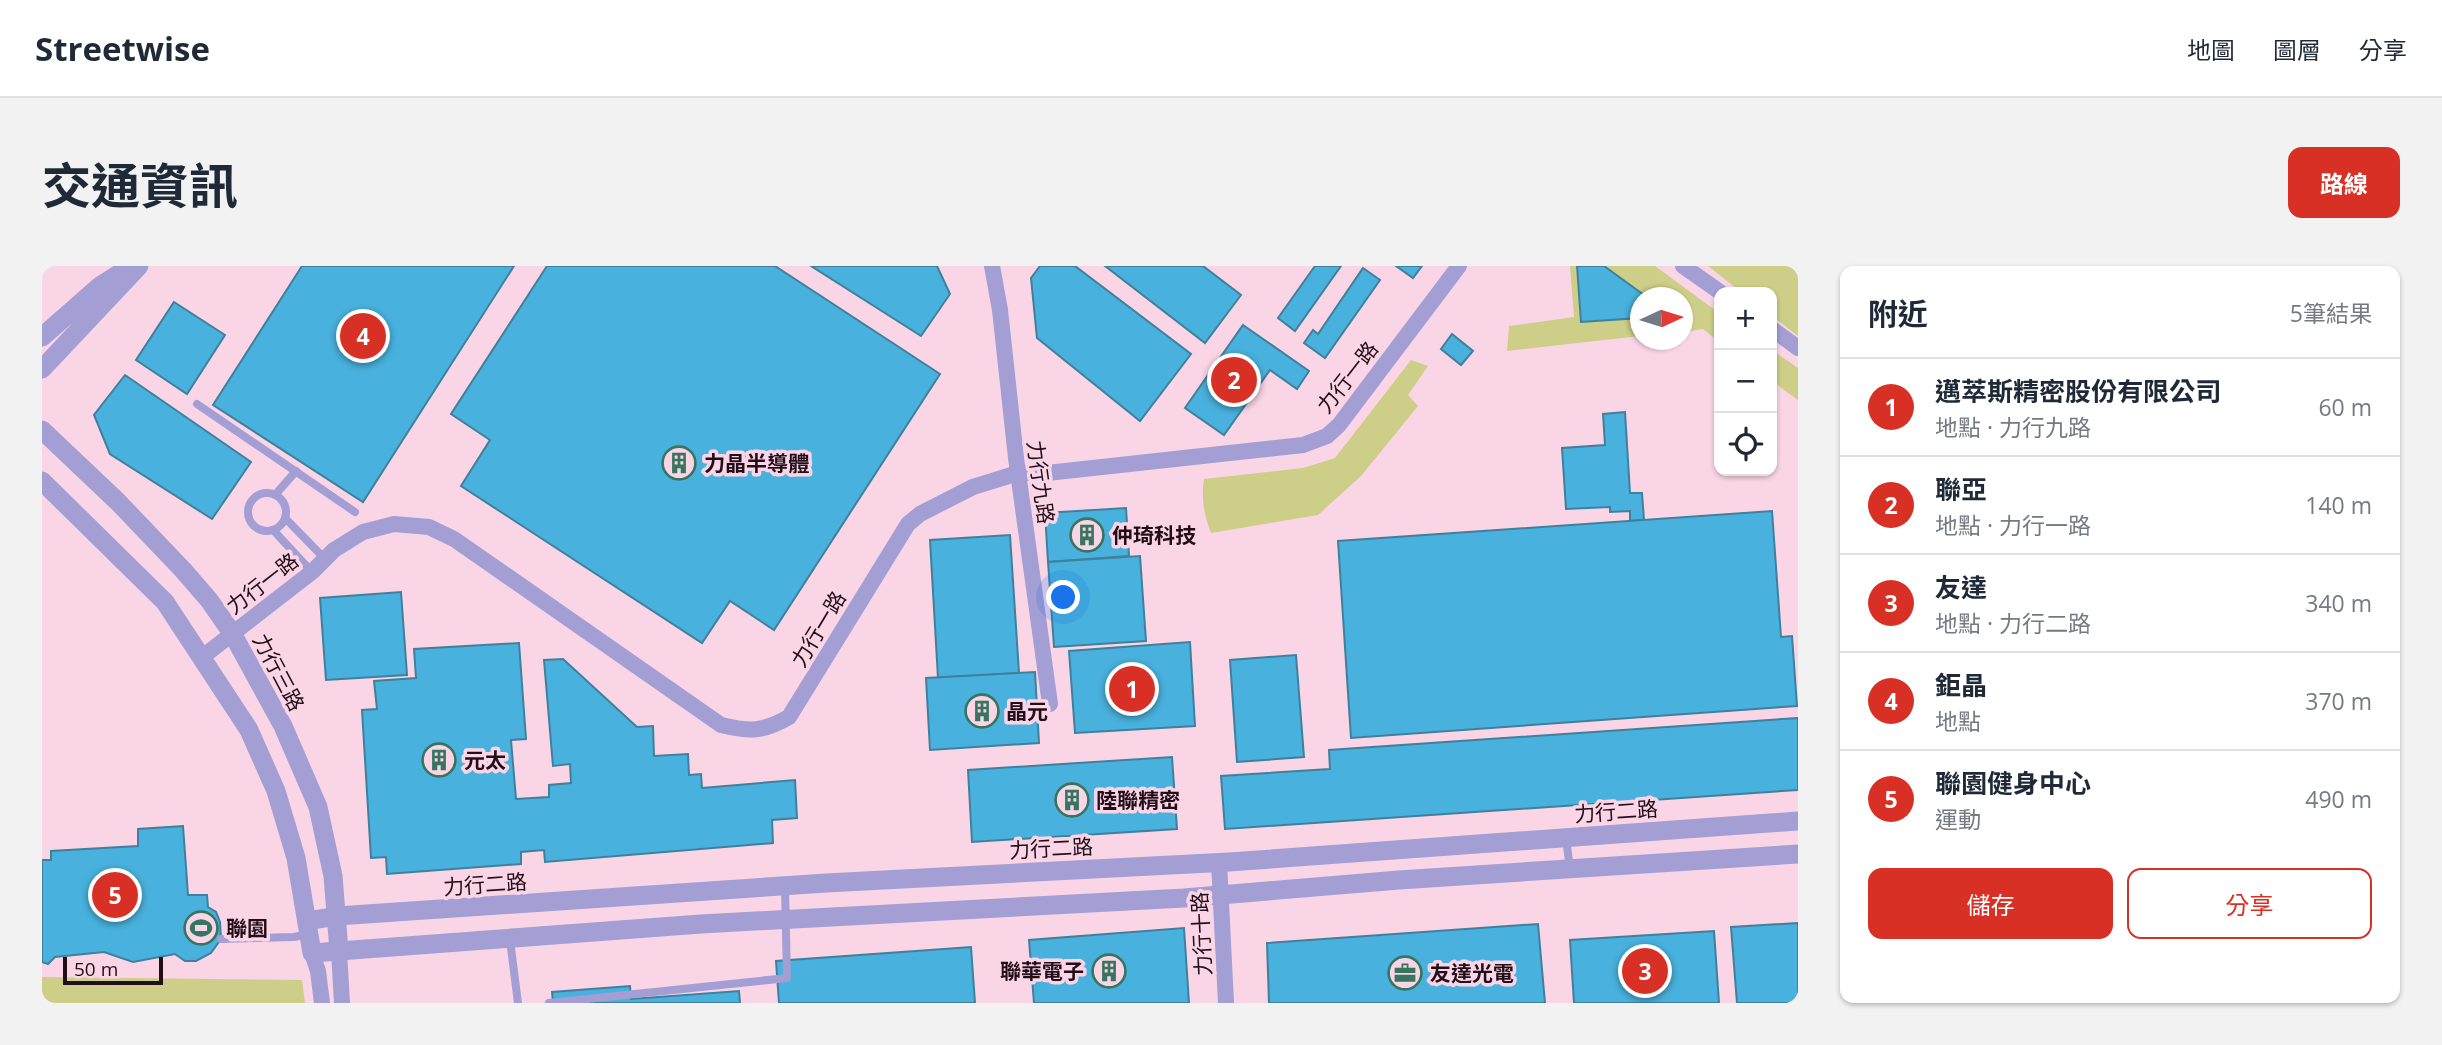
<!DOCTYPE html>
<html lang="zh-TW">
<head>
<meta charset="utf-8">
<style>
  :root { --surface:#fff; --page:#f2f2f3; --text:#1f2937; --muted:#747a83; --line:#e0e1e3; --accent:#d93025 }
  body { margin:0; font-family:"Open Sans","Noto Sans TC",sans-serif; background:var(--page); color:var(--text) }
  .controls { position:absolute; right:21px; top:21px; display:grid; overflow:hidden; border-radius:14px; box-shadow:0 2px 5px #0004 }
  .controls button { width:63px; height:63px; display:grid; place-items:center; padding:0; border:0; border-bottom:2px solid var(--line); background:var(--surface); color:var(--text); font:35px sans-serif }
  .compass { position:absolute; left:1588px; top:21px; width:63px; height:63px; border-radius:50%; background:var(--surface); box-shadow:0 2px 5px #0004; rotate:86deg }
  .scale { position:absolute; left:21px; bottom:18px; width:100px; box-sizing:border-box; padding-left:7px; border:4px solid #220e18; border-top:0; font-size:19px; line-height:24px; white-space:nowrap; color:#220e18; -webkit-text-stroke:5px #fad5e6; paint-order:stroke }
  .you { position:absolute; left:1022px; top:332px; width:24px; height:24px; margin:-18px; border:5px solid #fff; border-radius:50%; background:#1a73e8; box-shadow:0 0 0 10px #1a73e833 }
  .badge { display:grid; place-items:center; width:46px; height:46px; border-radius:50%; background:var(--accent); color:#fff; font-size:23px; font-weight:700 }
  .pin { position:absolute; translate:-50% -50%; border:4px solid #fff; box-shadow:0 2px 7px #0006 }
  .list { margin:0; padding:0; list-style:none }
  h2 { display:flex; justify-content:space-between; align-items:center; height:91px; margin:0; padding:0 28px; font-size:30px }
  h2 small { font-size:23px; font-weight:400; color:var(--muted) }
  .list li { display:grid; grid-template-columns:46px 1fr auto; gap:21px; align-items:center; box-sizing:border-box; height:98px; padding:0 28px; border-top:2px solid var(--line) }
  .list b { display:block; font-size:26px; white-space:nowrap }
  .list p { margin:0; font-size:23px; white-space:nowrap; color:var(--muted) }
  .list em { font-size:23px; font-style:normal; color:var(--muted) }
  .actions { display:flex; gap:14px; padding:21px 28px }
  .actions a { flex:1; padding:16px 0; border:2px solid var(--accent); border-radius:14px; text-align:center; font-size:24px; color:var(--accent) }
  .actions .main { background:var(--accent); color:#fff }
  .icon { flex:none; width:38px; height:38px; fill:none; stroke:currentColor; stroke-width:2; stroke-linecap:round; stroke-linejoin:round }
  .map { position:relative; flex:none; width:1756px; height:737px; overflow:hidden; border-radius:14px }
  header { display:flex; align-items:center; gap:42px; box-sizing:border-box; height:98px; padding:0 35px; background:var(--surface); border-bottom:2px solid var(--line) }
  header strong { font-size:33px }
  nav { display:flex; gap:38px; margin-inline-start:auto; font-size:24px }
  .intro { display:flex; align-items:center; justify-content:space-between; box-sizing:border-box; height:168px; padding:0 42px }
  h1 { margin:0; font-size:49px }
  .button { padding:18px 32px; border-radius:14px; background:var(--accent); color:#fff; font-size:24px; font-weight:700 }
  main { display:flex; gap:42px; padding:0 42px }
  aside { flex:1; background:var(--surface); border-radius:14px; box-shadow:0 2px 5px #0004 }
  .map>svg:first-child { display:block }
</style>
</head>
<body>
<header>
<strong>Streetwise</strong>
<nav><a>地圖</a><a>圖層</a><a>分享</a></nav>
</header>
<div class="intro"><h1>交通資訊</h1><a class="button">路線</a></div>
<main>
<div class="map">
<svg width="1756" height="737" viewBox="0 0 1756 737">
  <rect width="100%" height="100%" fill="#fad5e6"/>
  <g fill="#cdce87">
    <path d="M1528 0H1613L1677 47V76L1661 63 1641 66 1640 32H1598V70L1465 85 1467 60 1532 51Z"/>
    <path d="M1666 0H1756V70L1730 50V26H1699Z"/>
    <path d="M1730 84 1756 102V134L1730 115Z"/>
    <path d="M1369 94 1386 100 1366 129 1376 140 1319 210 1276 249 1169 267C1162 249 1159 232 1162 213L1261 202 1293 192Z"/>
    <path d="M0 711 260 714 263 737H0Z"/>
  </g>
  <g fill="#48b1dd" stroke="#40809c" stroke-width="2">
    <path d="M260 0H472L321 236 171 139Z"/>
    <path d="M505 0H733L898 108 732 364 688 335 660 377 419 220 448 174 409 148Z"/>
    <path d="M769 0H895L908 28 879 70Z"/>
    <path d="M998 0H1033L1149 88 1098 155 995 72 989 12Z"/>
    <path d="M1063 0H1161L1199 29 1163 77Z"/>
    <path d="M1273 0H1299L1253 65 1236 52Z"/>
    <path d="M1354 0H1380L1371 12Z"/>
    <path d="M1535 0H1562L1606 32H1598V52L1539 56Z"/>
    <path d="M1321 2 1338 14 1283 92 1262 77 1271 64 1276 68Z"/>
    <path d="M132 36 183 69 145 128 94 94Z"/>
    <path d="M1201 59 1267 105 1255 123 1228 104 1182 169 1143 142Z"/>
    <path d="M1410 68 1431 85 1419 99 1399 83Z"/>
    <path d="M83 109 209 196 170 253 68 188 52 149Z"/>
    <path d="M1583 146 1588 227H1600L1602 254 1588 255V245L1568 246V241L1524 243 1520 182 1563 179 1561 148Z"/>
    <path d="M1084 242 1087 290 1006 296 1003 247Z"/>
    <path d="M1730 245 1739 371 1750 370 1755 440 1309 472 1296 275Z"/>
    <path d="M968 269 977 407 896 412 888 274Z"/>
    <path d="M1098 290 1104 375 1012 381 1006 296Z"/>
    <path d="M359 326 365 409 284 414 278 332Z"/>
    <path d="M1148 376 1153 460 1033 467 1027 385Z"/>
    <path d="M477 377 484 473 469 474 474 533 507 531V519L529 517 528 498 511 500 502 394 521 393 595 461 611 460 612 490 646 488 647 509 659 508 660 522 753 514 755 552 730 554 731 577 503 596 502 584 479 586V598L345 608 344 591 329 592 320 444 335 443 332 415 374 412 372 383Z"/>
    <path d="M1254 389 1262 491 1195 496 1188 394Z"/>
    <path d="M993 406 997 477 888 484 884 412Z"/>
    <path d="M1756 452V524L1183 563 1179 510 1288 503 1287 484Z"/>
    <path d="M1130 491 1135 563 930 576 926 504Z"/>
    <path d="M141 560 146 629H165L166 641 174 646 178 656 179 673 169 687 154 695H143L133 688 91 696 62 686 13 691 6 698 0 696V594H9V585L96 580V563Z"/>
    <path d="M1756 657V737H1695L1689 661Z"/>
    <path d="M1496 658 1503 737H1227L1225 677Z"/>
    <path d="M1142 662 1147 737H992L987 674Z"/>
    <path d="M1672 665 1677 737H1532L1528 674Z"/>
    <path d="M929 681 933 737H737L734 695Z"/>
    <path d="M588 720 589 733 697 725 698 737H511L510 726Z"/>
  </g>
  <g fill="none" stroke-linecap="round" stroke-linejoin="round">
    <g stroke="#a39ed4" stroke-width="8">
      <path d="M155 138 313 246"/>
      <circle cx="225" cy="246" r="19"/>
      <path d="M233 229 254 205"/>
      <path d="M243 252 283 293"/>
      <path d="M232 265 270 306"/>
      <path d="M1524 572 1528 603"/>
      <path d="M179 673 252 671 267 668"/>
      <path d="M468 674 476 737"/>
      <path d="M507 737 745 712 743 620"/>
    </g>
    <g stroke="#a39ed4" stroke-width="16">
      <path d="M950 0 958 44 974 192 1008 438"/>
      <path d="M1641 0 1678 26"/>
      <path d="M1730 63 1756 82"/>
      <path d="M159 392 270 306 292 284 321 266 352 258 387 261 412 273 679 459C708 466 721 466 747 451L866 258 878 248 931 221 976 207H1005L1261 179 1285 170 1297 159 1417 0"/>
      <path d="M1177 596 1184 737"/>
      <path d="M297 685 300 737"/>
      <path d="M270 687 276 705 280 737"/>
    </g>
    <g stroke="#a39ed4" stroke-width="19">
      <path d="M0 71 58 20 83 4"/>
      <path d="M0 103 97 0"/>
      <path d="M0 164 76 236 141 304 167 334 190 367 241 460 276 541 291 610 297 685"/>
      <path d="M0 215 123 336 207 464 234 525 254 592 270 687 659 658 1142 632 1357 614 1756 588"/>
      <path d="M265 655 295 650 784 617 1187 596 1756 555"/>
    </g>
  </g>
  <defs>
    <symbol id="building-ring" viewBox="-11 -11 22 22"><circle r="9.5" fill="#fad5e6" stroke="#387560" stroke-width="1.5"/><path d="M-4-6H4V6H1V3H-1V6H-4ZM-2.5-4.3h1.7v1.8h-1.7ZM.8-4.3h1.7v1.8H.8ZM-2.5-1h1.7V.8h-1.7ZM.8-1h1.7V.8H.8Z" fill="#387560"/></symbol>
    <symbol id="stadium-ring" viewBox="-11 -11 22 22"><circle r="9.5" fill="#fad5e6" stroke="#387560" stroke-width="1.5"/><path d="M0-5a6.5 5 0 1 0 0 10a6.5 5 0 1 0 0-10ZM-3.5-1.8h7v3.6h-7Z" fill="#387560"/></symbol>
    <symbol id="office-ring" viewBox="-11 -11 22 22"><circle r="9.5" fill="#fad5e6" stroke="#387560" stroke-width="1.5"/><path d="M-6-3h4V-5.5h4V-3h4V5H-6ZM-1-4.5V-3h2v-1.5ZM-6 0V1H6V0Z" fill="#387560"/></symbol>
  </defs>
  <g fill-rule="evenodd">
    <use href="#building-ring" x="618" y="178" width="38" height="38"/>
    <use href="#building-ring" x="1026" y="250" width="38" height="38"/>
    <use href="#building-ring" x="921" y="426" width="38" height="38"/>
    <use href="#building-ring" x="378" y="475" width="38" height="38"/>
    <use href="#building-ring" x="1011" y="515" width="38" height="38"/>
    <use href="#stadium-ring" x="140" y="643" width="38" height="38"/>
    <use href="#building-ring" x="1048" y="686" width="38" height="38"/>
    <use href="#office-ring" x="1344" y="688" width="38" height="38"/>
  </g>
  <g text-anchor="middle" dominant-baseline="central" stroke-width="7" stroke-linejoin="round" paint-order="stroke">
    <g font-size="21" fill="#220e18" stroke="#fad5e6">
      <text transform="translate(1305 111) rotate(-52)">力行一路</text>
      <text transform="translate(999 216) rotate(82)">力行九路</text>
      <text transform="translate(220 317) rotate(-38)">力行一路</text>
      <text transform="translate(776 363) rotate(-59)">力行一路</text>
      <text transform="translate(237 406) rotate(62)">力行三路</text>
      <text transform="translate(1574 545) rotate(-4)">力行二路</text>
      <text transform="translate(1009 582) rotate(-3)">力行二路</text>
      <text transform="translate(443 618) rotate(-4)">力行二路</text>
      <text transform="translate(1159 668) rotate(-93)">力行十路</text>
    </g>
    <g font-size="21" font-weight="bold" fill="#220e18" stroke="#fad5e6" text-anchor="start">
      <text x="662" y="197">力晶半導體</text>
      <text x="1070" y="269">仲琦科技</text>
      <text x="964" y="445">晶元</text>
      <text x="422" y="494">元太</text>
      <text x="1054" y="534">陸聯精密</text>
      <text x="184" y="662">聯園</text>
      <text x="1042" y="705" text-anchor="end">聯華電子</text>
      <text x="1388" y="707">友達光電</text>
    </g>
  </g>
</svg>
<div class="controls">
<button>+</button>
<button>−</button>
<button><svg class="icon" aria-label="locate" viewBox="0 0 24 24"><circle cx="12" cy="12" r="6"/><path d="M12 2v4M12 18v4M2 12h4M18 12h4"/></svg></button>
</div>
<svg class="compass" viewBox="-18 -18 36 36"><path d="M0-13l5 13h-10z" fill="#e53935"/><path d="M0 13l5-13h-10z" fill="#747a83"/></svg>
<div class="scale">50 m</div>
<div class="you"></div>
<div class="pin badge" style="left:1090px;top:423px">1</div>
<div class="pin badge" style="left:1192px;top:114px">2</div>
<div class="pin badge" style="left:1603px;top:705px">3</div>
<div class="pin badge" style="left:321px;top:70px">4</div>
<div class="pin badge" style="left:73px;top:629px">5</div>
</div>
<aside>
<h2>附近<small>5筆結果</small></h2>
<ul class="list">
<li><span class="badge">1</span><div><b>邁萃斯精密股份有限公司</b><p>地點 · 力行九路</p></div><em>60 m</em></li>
<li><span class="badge">2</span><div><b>聯亞</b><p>地點 · 力行一路</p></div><em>140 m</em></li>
<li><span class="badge">3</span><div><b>友達</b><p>地點 · 力行二路</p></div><em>340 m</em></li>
<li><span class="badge">4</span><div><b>鉅晶</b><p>地點</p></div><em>370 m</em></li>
<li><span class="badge">5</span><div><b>聯園健身中心</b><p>運動</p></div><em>490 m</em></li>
</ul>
<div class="actions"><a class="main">儲存</a><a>分享</a></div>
</aside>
</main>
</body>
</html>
